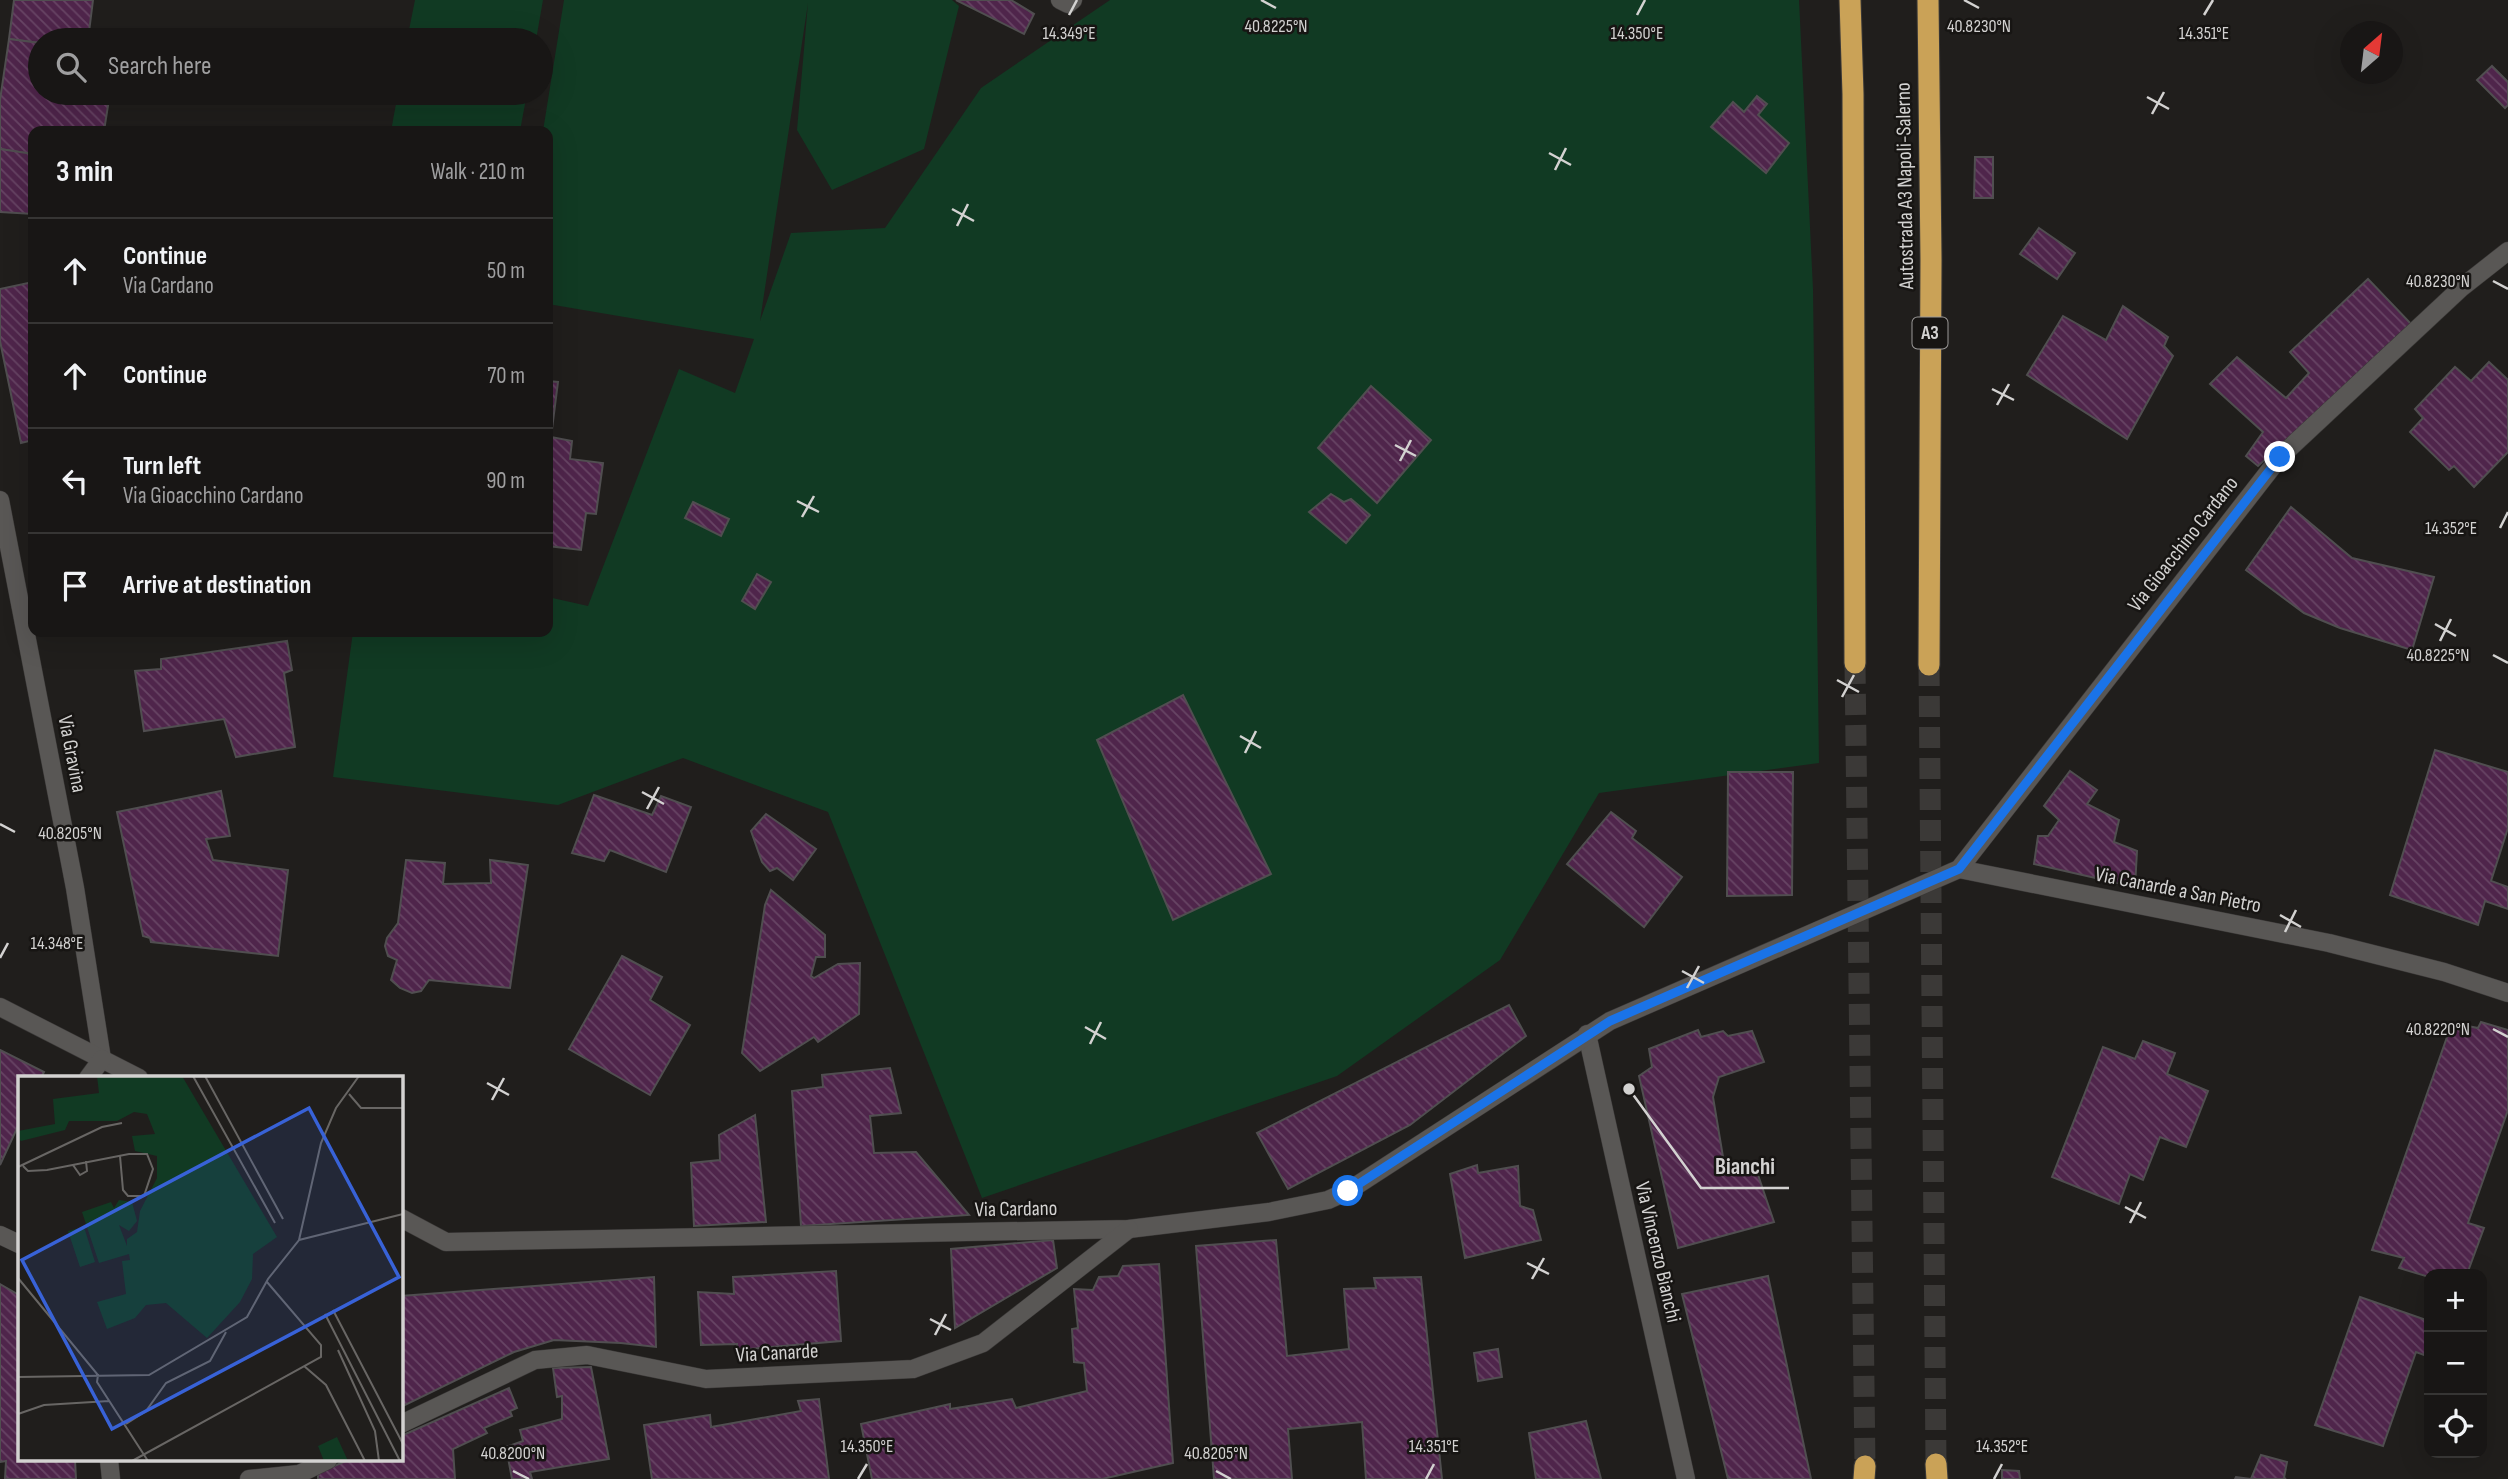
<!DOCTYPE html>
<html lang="en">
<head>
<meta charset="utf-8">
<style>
  :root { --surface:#181615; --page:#211f1e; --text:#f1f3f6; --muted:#9f9fa0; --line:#363534 }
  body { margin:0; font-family:"Sofia Sans Condensed",sans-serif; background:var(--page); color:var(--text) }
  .controls { position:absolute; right:21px; bottom:21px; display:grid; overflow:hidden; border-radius:14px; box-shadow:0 7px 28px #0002 }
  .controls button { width:63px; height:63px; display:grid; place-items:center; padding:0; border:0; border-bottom:2px solid var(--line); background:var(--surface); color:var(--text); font:35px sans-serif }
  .compass { position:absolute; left:2340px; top:21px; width:63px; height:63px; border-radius:50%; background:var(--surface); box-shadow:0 7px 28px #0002; rotate:28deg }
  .stop { position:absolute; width:21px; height:21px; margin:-16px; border:5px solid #1a73e8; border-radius:50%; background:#fff }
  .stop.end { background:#1a73e8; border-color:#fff; box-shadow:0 2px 7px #0008 }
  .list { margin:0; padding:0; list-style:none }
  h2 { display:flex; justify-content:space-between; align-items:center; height:91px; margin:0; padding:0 28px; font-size:30px }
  h2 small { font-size:23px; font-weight:400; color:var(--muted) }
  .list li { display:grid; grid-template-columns:46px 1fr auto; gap:21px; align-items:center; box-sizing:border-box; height:105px; padding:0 28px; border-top:2px solid var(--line) }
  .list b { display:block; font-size:26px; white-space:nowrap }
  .list p { margin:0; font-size:23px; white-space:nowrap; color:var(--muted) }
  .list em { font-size:23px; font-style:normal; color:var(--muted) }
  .icon { flex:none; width:38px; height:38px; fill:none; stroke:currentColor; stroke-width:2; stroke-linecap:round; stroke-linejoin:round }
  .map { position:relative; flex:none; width:2508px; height:1479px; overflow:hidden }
  .search { position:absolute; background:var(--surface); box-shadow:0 7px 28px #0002; left:28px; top:28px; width:525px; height:77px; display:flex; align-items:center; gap:18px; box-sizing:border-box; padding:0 24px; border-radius:38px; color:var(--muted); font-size:26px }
  .panel { position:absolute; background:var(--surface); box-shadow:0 7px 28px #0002; left:28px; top:126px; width:525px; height:511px; border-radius:14px }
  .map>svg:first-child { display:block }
</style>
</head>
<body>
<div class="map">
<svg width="2508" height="1479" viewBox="0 0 2508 1479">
  <defs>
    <pattern id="building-back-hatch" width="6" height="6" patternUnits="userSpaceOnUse" patternTransform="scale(1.75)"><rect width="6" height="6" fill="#4f254b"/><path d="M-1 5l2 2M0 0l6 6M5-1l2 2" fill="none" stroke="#674464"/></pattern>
  </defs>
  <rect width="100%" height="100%" fill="#201e1c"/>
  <g fill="#113a23">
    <path d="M415 0H543L536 40H407Z"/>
    <path d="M564 0H952L959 6 924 149 832 190 797 130 808 3 760 321 791 233 885 228 981 88 1110 0H1799L1813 289 1819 763 1599 793 1500 960 1337 1076 982 1198 828 812 683 758 558 805 333 777 353 632H548V597L588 606 679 369 735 393 754 339 548 304V131H543Z"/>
    <path d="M398 93H527L520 131H391Z"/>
  </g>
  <g fill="url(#building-back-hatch)" stroke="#504e50" stroke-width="2">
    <path d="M14 0H93L88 40H40V43L9 39Z"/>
    <path d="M956 0H1011L1034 14 1024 34Z"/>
    <path d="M9 39 40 43V93H110L104 131H33V154L0 149V100Z"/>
    <path d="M2492 66 2508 82V105L2505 108 2477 80Z"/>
    <path d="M1757 96 1767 104 1758 115 1789 143 1766 173 1711 127 1733 102 1744 112Z"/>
    <path d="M0 149 33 154V214L0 212Z"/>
    <path d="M1975 157H1993V198H1974Z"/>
    <path d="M2039 228 2075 253 2057 279 2020 254Z"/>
    <path d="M2368 279 2412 325 2258 466 2246 456 2263 432 2210 384 2237 357 2286 398 2309 373 2290 352Z"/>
    <path d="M33 282V440L21 443 0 341V289Z"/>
    <path d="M2123 306 2168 337 2164 346 2173 356 2127 439 2027 375 2063 316 2106 340Z"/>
    <path d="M2489 362 2508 380V452L2474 487 2454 466 2449 470 2410 432 2423 418 2415 409 2455 367 2471 381Z"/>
    <path d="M548 381 558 382 551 437 572 441 570 459 603 463 596 514 586 513 581 550 548 546Z"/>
    <path d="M1371 386 1431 440 1377 503 1318 448Z"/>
    <path d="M1331 494 1344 502 1351 499 1370 515 1346 543 1309 512Z"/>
    <path d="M693 502 729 519 721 536 685 518Z"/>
    <path d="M2291 507 2352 558 2434 577 2412 650 2340 628 2304 613 2246 570Z"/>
    <path d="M757 574 771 582 755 609 742 601Z"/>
    <path d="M287 641 292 670 284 673 295 747 236 757 224 719 144 731 135 671 161 669V659Z"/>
    <path d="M1183 695 1271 874 1173 920 1097 740Z"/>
    <path d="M2435 750 2508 772V828L2491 881 2508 887V909L2485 901 2478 925 2390 895Z"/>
    <path d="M2070 771 2097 790 2087 804 2119 820 2114 842 2137 851 2135 887 2034 864 2038 836H2048L2059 820 2044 806Z"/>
    <path d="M1728 772H1793L1792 895 1727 896Z"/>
    <path d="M221 791 230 836 206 839 213 860 288 870 278 956 151 942 150 938 143 936 117 812Z"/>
    <path d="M594 795 652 815 661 796 691 807 666 872 610 850 604 861 572 853Z"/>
    <path d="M1611 812 1636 831 1632 838 1682 877 1644 927 1567 864Z"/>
    <path d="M766 814 816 849 793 880 777 868 770 871 762 862 751 831Z"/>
    <path d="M406 860 445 863 443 884 491 883 490 860 528 865 510 988 429 980 421 991 412 993 400 988 391 980 397 960 388 956 385 946 387 938 398 923Z"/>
    <path d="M771 890 825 935V957H816L811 976 814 978 838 964 860 963 859 1014 818 1042 814 1037 760 1071 742 1053 765 905Z"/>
    <path d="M622 956 662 977 650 1000 690 1025 650 1095 569 1049Z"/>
    <path d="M1509 1005 1526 1036 1410 1125 1288 1189 1257 1133Z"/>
    <path d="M2481 1022 2508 1030V1110L2468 1223 2484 1228 2467 1274H2429V1277L2399 1268 2404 1258 2372 1250 2452 1023 2478 1028Z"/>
    <path d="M1698 1030 1701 1037 1723 1031 1728 1036 1752 1031 1764 1062 1719 1077 1713 1097 1726 1175 1755 1166 1774 1222 1678 1248 1639 1076 1652 1067 1649 1049Z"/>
    <path d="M2143 1041 2175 1053 2167 1074 2208 1091 2186 1147 2160 1137 2143 1180 2130 1174 2119 1204 2052 1177 2103 1047 2135 1059Z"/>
    <path d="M0 1050 44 1072 41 1078H19V1124L0 1165Z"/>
    <path d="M890 1068 901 1113 870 1116 874 1153 916 1152 969 1215 801 1226 792 1091 823 1087 822 1075Z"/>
    <path d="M755 1115 766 1222 694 1226 691 1163 720 1160 719 1135Z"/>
    <path d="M1477 1165 1478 1173 1518 1166 1520 1206 1533 1210 1541 1240 1465 1258 1450 1174Z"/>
    <path d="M1053 1240 1057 1268 955 1328 951 1249Z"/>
    <path d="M1276 1240 1287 1356 1349 1349 1344 1289 1376 1288 1374 1278 1421 1277 1442 1479H1366L1362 1422 1288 1429 1292 1479H1214L1196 1246Z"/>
    <path d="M1159 1264 1173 1463 1102 1479H872L861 1424 950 1404V1409L1012 1399 1016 1408 1087 1391 1084 1363 1074 1362 1072 1329 1078 1328 1074 1289 1093 1290 1099 1277 1118 1276 1123 1266Z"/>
    <path d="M836 1271 841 1341 737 1350V1344L701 1345 698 1292 734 1294 733 1277Z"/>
    <path d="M1768 1276 1811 1479H1728L1682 1294Z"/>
    <path d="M654 1277 656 1347 621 1343 554 1340 514 1352 401 1407V1296Z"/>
    <path d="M0 1284 19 1295V1460H75L76 1479H5L6 1461 0 1462Z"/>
    <path d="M2360 1297 2429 1321V1341L2424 1355 2416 1352 2383 1446 2315 1425Z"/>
    <path d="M1498 1349 1502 1377 1478 1381 1474 1353Z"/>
    <path d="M591 1367 609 1459 530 1472 532 1479H512L506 1447 523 1441 520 1430 562 1419V1396L557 1397 553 1368Z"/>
    <path d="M509 1388 517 1408 510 1411 512 1416 484 1428 487 1433 453 1449 455 1479H318V1473L348 1460H401V1436Z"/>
    <path d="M819 1399 829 1479H652L644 1425 710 1415 711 1427 801 1411 798 1401Z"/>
    <path d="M1586 1421 1601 1479H1536L1529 1433Z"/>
    <path d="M2261 1455 2287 1462 2284 1478 2286 1479H2235L2236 1477 2251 1479Z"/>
    <path d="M2002 1470 2019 1471 2020 1479H2002Z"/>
  </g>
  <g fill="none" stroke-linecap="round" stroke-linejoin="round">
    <g stroke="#3b3937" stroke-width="21" stroke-dasharray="21 10" stroke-linecap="butt">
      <path d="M1855 663 1865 1466"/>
      <path d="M1929 665 1936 1464"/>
    </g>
    <defs>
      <g id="minor">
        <path d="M1060 0 1068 4 1073 0"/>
        <path d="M0 500 75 888 102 1059"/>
        <path d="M1959 869 2329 943 2444 972 2508 993"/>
        <path d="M0 1007 139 1078"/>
        <path d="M1587 1034 1686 1479"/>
        <path d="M88 1078 102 1059"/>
        <path d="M401 1218 446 1242 1129 1229 1269 1212 1328 1200 1348 1191 1610 1021 1959 869 2280 457 2461 288 2508 251"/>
        <path d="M0 1235 19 1244"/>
        <path d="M401 1424 535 1360 587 1355 706 1379 913 1369 983 1343 1129 1229"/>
        <path d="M109 1460 111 1479"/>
        <path d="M249 1479 299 1474 328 1460"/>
      </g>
      <g id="highway">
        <path d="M1850 0 1853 94 1855 663"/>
        <path d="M1928 0 1931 260 1929 665"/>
        <path d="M1936 1464 1937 1479"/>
        <path d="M1864 1479 1865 1466"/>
      </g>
    </defs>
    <use href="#minor" stroke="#3a3837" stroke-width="19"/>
    <use href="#highway" stroke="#3a3837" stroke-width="23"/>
    <use href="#minor" stroke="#595755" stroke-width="18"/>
    <use href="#highway" stroke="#caa257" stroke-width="21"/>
  </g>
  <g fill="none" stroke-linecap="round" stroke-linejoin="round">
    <path stroke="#1a73e8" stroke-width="9" d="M1348 1191 1610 1021 1959 869 2280 457"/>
  </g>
  <path fill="none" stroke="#d3d2d1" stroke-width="2.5" d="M1261 0 1276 8M1964 0 1979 8M1069 15 1077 0M1637 15 1645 0M2204 15 2213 0M2147 97 2169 109M2152 114 2164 92M1549 153 1571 165M1555 170 1566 148M952 209 974 221M957 226 968 204M2493 281 2508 289M1992 389 2014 400M1997 405 2009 384M1395 445 1416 456M1400 461 1411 440M797 501 819 512M802 517 814 496M2500 528 2508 512M2435 624 2456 636M2440 641 2451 619M2493 655 2508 663M1837 680 1859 692M1842 697 1854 675M1240 736 1261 748M1245 753 1256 731M642 792 664 804M647 809 659 787M0 824 15 832M2280 915 2301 927M2285 932 2296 910M0 958 8 943M1682 971 1704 983M1687 988 1699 966M1085 1027 1106 1039M2493 1029 2508 1037M1090 1044 1101 1022M487 1083 509 1095M492 1100 504 1078M2125 1207 2146 1218M2130 1223 2141 1202M1527 1263 1549 1274M1532 1279 1544 1258M930 1319 951 1330M935 1335 946 1314M513 1471 529 1479M1216 1471 1231 1479M858 1479 867 1464M1426 1479 1434 1464M1994 1479 2002 1464"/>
  <g text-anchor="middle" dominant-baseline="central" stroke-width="5" stroke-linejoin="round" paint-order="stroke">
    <rect fill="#171513" stroke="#9b9998" stroke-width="2" x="1912.5" y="317.5" width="35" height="31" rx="5"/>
    <g font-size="19" font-weight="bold" fill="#d3d2d1">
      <text x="1930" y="333">A3</text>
    </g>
    <g font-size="21" fill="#d3d2d1" stroke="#171513">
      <text transform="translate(1905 186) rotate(-91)">Autostrada A3 Napoli-Salerno</text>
      <text transform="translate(2183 544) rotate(-52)">Via Gioacchino Cardano</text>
      <text transform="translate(72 754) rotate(79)">Via Gravina</text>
      <text transform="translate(2178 890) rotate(11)">Via Canarde a San Pietro</text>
      <text transform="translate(1016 1209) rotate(-1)">Via Cardano</text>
      <text transform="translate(1658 1252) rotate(77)">Via Vincenzo Bianchi</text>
      <text transform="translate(777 1353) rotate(-3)">Via Canarde</text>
    </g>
  </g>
  <g transform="translate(18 1076)">
    <rect width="385" height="385" fill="#201e1c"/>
    <path d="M319 361 330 385H306L300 370Z" fill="#113a23"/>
    <path d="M79 0H164L259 161 235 178 234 203 222 226 189 262 148 227 128 229 117 242 89 253 79 226 108 218 104 185 112 184 111 178 81 187 64 136 93 126 96 132 101 124 114 126 119 145 111 155 101 149 109 170V163L119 156 122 135 139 102V80L117 75 114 60 137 58 129 38 116 36 99 45H51L47 54 3 65 0 62V55L37 48 35 23 81 17ZM66 151 77 186 62 191 50 155Z" fill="#113a23"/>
    <path fill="none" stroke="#686664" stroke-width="2" d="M175 0 257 147M187 0 265 143M331 18 343 32H385M55 89 62 99 69 95 68 85M5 90 10 95 29 94 111 78H129L135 93 126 120H110L105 114 102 80M0 91 84 51 104 47M281 164 385 138M0 202 80 299 79 306 130 385M315 234 385 368M307 238 382 385M320 274 357 355 361 385M286 290 308 309 347 385M0 301 131 299 229 241 250 203 281 164 303 67 318 32 341 0M0 338 26 329 91 325M108 348 128 335 148 307 192 285 208 256M114 385 303 281V269L249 206"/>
    <path fill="#3862d7" fill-opacity="0.15" stroke="#3862d7" stroke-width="3.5" d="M291 32 381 201 94 353 4 184Z"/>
    <rect width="385" height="385" fill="none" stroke="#d3d2d1" stroke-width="3.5"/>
  </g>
  <g font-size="18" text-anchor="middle" fill="#d3d2d1" stroke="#171513" stroke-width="5" stroke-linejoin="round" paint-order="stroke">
    <text x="1276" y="32">40.8225°N</text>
    <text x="1979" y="32">40.8230°N</text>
    <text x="1069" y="39">14.349°E</text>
    <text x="1637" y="39">14.350°E</text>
    <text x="2204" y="39">14.351°E</text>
    <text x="2438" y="287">40.8230°N</text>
    <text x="2451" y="534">14.352°E</text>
    <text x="2438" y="661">40.8225°N</text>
    <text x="70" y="839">40.8205°N</text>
    <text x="57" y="949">14.348°E</text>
    <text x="2438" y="1035">40.8220°N</text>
    <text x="867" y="1452">14.350°E</text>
    <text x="1434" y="1452">14.351°E</text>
    <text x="2002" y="1452">14.352°E</text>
    <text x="513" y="1459">40.8200°N</text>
    <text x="1216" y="1459">40.8205°N</text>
  </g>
  <path fill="none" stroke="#d3d2d1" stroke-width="2.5" d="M1629 1089L1701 1188H1789"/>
  <circle fill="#d3d2d1" stroke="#171513" stroke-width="2.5" cx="1629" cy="1089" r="7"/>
  <g font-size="23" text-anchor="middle" font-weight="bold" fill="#d3d2d1" stroke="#171513" stroke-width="5" stroke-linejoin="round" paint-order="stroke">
    <text x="1745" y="1174">Bianchi</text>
  </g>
</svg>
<div class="controls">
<button>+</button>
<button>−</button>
<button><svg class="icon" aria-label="locate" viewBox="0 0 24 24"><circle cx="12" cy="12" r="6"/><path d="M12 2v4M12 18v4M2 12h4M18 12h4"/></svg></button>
</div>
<svg class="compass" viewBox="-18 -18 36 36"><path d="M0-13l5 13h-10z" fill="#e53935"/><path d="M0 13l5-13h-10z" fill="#9f9fa0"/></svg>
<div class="stop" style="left:1348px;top:1191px"></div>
<div class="stop end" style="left:2280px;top:457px"></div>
<div class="search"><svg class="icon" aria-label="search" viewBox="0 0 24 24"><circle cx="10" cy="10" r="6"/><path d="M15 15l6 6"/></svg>Search here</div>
<section class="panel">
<h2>3 min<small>Walk · 210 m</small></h2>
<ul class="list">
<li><svg class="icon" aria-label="ahead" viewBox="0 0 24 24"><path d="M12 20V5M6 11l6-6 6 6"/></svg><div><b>Continue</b><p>Via Cardano</p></div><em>50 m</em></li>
<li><svg class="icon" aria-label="ahead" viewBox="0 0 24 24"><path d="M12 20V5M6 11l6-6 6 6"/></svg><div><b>Continue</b></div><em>70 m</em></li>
<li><svg class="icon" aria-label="left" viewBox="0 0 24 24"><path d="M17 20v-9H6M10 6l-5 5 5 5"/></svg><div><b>Turn left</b><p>Via Gioacchino Cardano</p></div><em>90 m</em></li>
<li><svg class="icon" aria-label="arrive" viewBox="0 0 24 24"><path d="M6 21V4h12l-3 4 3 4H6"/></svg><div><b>Arrive at destination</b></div></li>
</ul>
</section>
</div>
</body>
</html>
